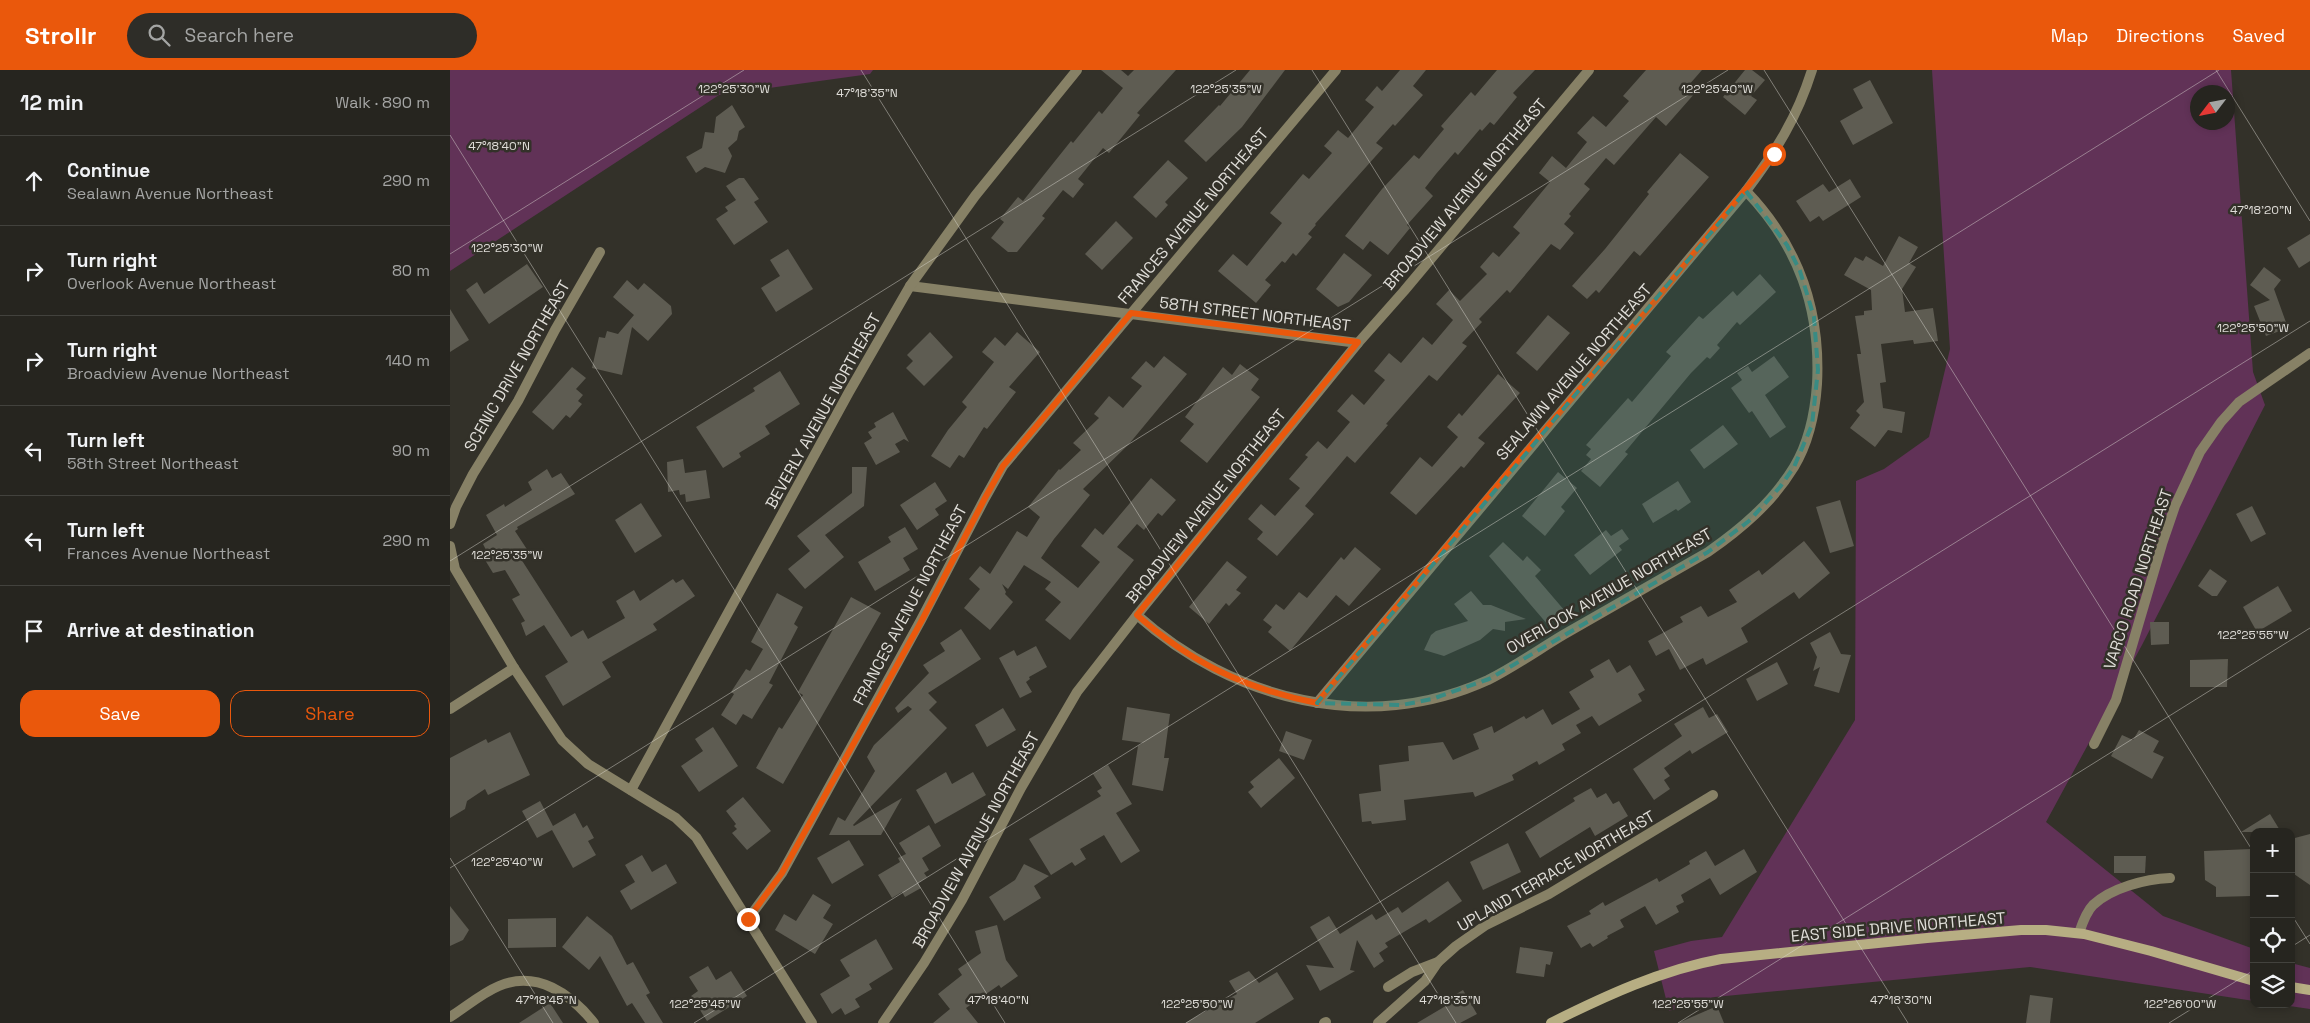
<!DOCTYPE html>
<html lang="en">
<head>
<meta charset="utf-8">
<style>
  :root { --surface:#26251f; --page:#2e2d28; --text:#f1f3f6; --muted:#a4a5a4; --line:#42423d; --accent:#ea580c }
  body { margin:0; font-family:"Space Grotesk",sans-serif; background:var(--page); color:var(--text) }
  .controls { position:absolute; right:15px; bottom:15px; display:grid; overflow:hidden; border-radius:10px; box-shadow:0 2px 8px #0003 }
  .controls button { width:45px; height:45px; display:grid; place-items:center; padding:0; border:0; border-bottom:1px solid var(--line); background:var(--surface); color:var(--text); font:25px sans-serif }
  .compass { position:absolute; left:1740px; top:15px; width:45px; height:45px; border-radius:50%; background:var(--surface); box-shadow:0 2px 8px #0003; rotate:238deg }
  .stop { position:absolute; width:15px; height:15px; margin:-11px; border:4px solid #ea580c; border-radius:50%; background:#fff }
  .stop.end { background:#ea580c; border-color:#fff; box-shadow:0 1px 5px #0008 }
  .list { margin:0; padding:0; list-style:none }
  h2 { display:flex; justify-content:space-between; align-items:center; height:65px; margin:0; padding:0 20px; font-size:21px }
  h2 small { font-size:16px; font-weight:400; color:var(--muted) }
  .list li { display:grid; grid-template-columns:32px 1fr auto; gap:15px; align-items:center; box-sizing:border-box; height:90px; padding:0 20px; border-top:1px solid var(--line) }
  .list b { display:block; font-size:19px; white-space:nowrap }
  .list p { margin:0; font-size:16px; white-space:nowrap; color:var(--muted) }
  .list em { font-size:16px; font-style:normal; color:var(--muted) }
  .actions { display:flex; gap:10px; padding:15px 20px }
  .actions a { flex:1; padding:11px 0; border:1px solid var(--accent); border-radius:15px; text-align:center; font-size:18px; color:var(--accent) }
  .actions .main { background:var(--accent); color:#fff }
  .icon { flex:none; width:28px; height:28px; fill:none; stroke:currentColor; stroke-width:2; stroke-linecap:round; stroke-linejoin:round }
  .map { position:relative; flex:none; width:1860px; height:953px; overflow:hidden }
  header { display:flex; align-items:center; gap:30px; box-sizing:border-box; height:70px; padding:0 25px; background:var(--accent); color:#fff }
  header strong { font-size:24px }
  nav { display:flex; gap:28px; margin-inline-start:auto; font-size:18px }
  .search { width:350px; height:45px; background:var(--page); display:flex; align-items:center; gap:12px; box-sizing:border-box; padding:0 18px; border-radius:28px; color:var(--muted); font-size:19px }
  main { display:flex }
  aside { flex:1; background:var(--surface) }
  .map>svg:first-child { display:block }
</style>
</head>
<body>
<header>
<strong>Strollr</strong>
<div class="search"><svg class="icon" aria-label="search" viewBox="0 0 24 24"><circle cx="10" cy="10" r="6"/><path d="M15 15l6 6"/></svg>Search here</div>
<nav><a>Map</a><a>Directions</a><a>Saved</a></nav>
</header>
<main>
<aside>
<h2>12 min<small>Walk · 890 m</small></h2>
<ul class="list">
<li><svg class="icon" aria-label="ahead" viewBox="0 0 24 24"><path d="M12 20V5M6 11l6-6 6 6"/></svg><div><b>Continue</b><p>Sealawn Avenue Northeast</p></div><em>290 m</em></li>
<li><svg class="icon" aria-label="right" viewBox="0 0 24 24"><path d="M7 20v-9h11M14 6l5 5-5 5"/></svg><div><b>Turn right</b><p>Overlook Avenue Northeast</p></div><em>80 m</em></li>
<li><svg class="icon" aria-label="right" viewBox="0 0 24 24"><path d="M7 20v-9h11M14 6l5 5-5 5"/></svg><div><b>Turn right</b><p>Broadview Avenue Northeast</p></div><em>140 m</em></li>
<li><svg class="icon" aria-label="left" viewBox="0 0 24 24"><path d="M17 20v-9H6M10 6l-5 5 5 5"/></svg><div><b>Turn left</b><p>58th Street Northeast</p></div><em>90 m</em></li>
<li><svg class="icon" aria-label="left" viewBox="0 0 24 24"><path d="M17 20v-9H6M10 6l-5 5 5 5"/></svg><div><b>Turn left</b><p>Frances Avenue Northeast</p></div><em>290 m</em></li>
<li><svg class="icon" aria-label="arrive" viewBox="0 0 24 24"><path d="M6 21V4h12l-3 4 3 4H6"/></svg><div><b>Arrive at destination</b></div></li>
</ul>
<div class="actions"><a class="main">Save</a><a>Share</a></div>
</aside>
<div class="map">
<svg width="1860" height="953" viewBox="0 0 1860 953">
  <rect width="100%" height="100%" fill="#333129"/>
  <g fill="#613257" fill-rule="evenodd">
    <path d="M0 0H423L420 4 269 25 0 201Z"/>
    <path d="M1482 0H1781L1803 302 1815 335 1692 575 1596 752 1713 846 1804 879V931L1580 897 1265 927 1219 941 1204 881 1241 871 1272 867 1405 650 1406 411 1434 399 1479 367 1500 279ZM1748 22H1778V52H1748Z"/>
    <path d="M1841 893 1860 898V939L1826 934H1841Z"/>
  </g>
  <g fill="#5e5c52">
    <path d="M651 0H671L678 6 684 0H726L687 43 690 45 659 83 653 78 628 109 634 114 623 128 613 120 592 146 595 148 567 182H558L541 168 554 152 550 149 568 127 573 131 621 71 623 73 649 41 652 44 673 18Z"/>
    <path d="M800 0H835L792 57 756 92 734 71 769 35 770 36Z"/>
    <path d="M950 0H976L963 16 973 25 945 56 943 54 926 73 933 78 865 154 866 155 858 164 862 167 846 186 843 183 835 193 832 191 815 210 821 215 806 233 768 201 783 184 797 196 832 153 820 143 853 104 859 109 882 83 874 76 888 60 898 68 924 37 915 30 927 16 932 21Z"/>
    <path d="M1047 0H1085L1063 23 1067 27 1044 55 1040 52 1032 61 1030 59 1008 85 1005 82 986 104 975 118 983 126 957 155 960 158 938 185 920 171 913 180 895 166 932 119 964 85 969 89 994 59 991 56 1021 22 1025 26Z"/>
    <path d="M1196 0H1252L1238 16 1246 22 1216 56 1206 47 1164 95 1156 88 1134 114 1140 119 1119 144 1121 146 1114 154 1124 163 1110 180 1101 174 1060 223 1057 220 1029 249 1032 252 1012 273 1017 276 987 311 979 305 936 354 938 355 905 393 897 386 855 436 864 444 827 486 807 469 813 462 798 449 811 434 825 446 850 418 839 409 858 387 855 385 868 371 877 379 900 352 887 341 902 324 914 335 935 310 924 301 939 283 951 293 973 267 982 275 1003 250 986 234 999 220 1010 231 1037 204 1030 197 1043 182 1049 187 1070 163 1063 157 1100 112 1089 103 1102 86 1116 98 1137 72 1127 63 1143 46 1156 57 1179 31 1173 26Z"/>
    <path d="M1295 0H1302L1315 10 1301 26 1307 30 1295 45 1273 27Z"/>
    <path d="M1420 10 1443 53 1403 75 1390 51 1413 38 1403 19Z"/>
    <path d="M282 35 295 57 289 61 287 70 278 78 282 86 275 103 255 97 246 103 236 87 252 78 255 62 264 63 266 47Z"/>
    <path d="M1230 83 1259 107 1190 186 1184 181 1149 223 1146 220 1137 229 1122 216 1155 179 1199 124 1197 122Z"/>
    <path d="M718 90 738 108 715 132 718 135 706 148 683 127Z"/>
    <path d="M289 108H294L309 129 304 132 318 152 284 175 266 149 278 141 275 137 286 130 276 116Z"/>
    <path d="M1400 109 1411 127 1373 151 1369 146 1360 152 1346 131 1373 114 1379 122Z"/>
    <path d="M666 151 683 168 652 200 635 184Z"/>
    <path d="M1860 164V191L1849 198 1837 178Z"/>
    <path d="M1449 166 1468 177 1459 193 1466 197 1452 219 1455 242 1483 238 1488 271 1464 274 1463 270 1431 274 1436 312 1430 313 1433 338 1455 342 1452 363 1438 360 1425 377 1400 358 1410 345 1406 341 1414 332 1407 284H1411L1405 246 1414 245V241L1422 240 1421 220 1394 205 1405 187 1413 191 1416 186 1433 196Z"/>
    <path d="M338 179 363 219 326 242 311 218 330 206 320 190Z"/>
    <path d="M894 183 922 205 899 232 888 237 866 219Z"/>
    <path d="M77 194 93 217 39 254 16 220 27 212 34 224Z"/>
    <path d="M1814 197 1831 210 1824 219 1838 258 1816 266 1804 236 1820 230 1800 215Z"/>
    <path d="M1310 204 1326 222 1290 255 1287 252 1267 275 1270 278 1260 289 1257 287 1241 303 1175 382 1178 384 1150 417 1131 401 1141 389 1136 385 1141 379 1136 375 1178 328 1182 332 1221 286 1216 282 1249 246 1253 249 1283 221 1287 226Z"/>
    <path d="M177 210 188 220 194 213 221 236 222 244 198 271 182 257 172 305 142 298 149 267 155 268 157 261 168 264 184 245 163 227Z"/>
    <path d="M0 239 19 270 0 282Z"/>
    <path d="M1098 245 1120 263 1087 301 1066 283Z"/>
    <path d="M480 262 503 287 474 316 456 298 463 291 457 285Z"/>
    <path d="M567 262 590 282 559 317 566 322 537 359 534 357 514 388 509 385 500 398 481 386 498 360 517 337 512 332 544 292 532 282 545 267 555 276Z"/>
    <path d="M714 286 737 304 679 374 633 419 640 425 604 469 591 488 628 518 650 492 631 476 645 458 653 465 701 408 726 430 712 446 708 443 694 460 687 454 667 477 684 490 620 570 595 550 611 532 595 519 601 512 574 495 558 519 552 514 556 522 555 524 563 532 540 560 514 538 530 519 519 509 530 496 540 504 567 461 577 467 590 447 578 437 609 399 610 400 631 380 623 373 649 348 644 344 659 326 673 338 692 316 681 308 696 291 704 298Z"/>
    <path d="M1324 286 1339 307 1315 325 1336 357 1320 368 1302 341 1299 343 1281 318 1292 310 1287 303 1298 296 1302 302Z"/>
    <path d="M790 294 809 309 801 320 810 327 757 393 730 371 744 354 735 347 773 297 782 305Z"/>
    <path d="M122 297 136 308 126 319 133 325 128 331 132 334 120 348 116 345 103 360 82 342Z"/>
    <path d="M330 301 350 334 315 356 320 364 289 383 291 387 273 398 246 357 305 321 303 318Z"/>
    <path d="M1048 304 1070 323 1028 368 1035 373 1014 398 1011 396 966 445 940 423 970 387 982 397 1008 367 997 357 1009 343 1012 346Z"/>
    <path d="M443 342 459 372 454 369 445 374 450 382 426 395 414 373 422 368 418 362 426 357 424 353Z"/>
    <path d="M1273 355 1288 374 1254 399 1240 380Z"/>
    <path d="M233 389 235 403 256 400 260 428 236 432 235 424 230 425 229 420 218 422 217 392Z"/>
    <path d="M402 397H417L414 436 375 465 394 487 355 519 338 499 360 481 347 466 402 423Z"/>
    <path d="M97 399 102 408 111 403 125 424 67 457 68 459 65 461 80 484 71 489 121 567 133 560 138 569 175 548 166 531 184 520 190 531 223 509 226 513 233 509 245 526 203 554 207 560 152 592 161 607 113 636 95 606 118 592 94 555 76 566 71 553 75 551 62 529 70 525 55 500 43 503 32 485 37 482 33 474 47 465 36 445 54 434 55 437 82 420 78 412Z"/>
    <path d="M1108 402 1127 418 1111 437 1115 441 1095 466 1072 446Z"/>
    <path d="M1228 411 1241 432 1228 441 1226 439 1203 453 1192 434Z"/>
    <path d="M485 412 497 431 485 439 489 445 467 460 450 435Z"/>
    <path d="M1390 430 1404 476 1380 483 1366 437Z"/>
    <path d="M191 433 212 466 185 483 165 450Z"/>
    <path d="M1802 436 1816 464 1801 472 1786 444Z"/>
    <path d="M455 457 468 479 453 488 460 500 425 521 408 492 441 472 438 467Z"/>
    <path d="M1172 459 1179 469 1169 476 1172 480 1140 505 1124 485 1156 460 1161 466Z"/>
    <path d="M1354 471 1380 503 1349 529 1344 522 1291 558 1298 572 1256 595 1253 588 1230 600 1219 579 1206 586 1198 571 1233 552 1230 547 1251 536 1258 547 1287 532 1279 520 1309 500 1312 505Z"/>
    <path d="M1053 472 1073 491 1077 486 1091 500 1085 506 1115 541 1098 555 1039 486Z"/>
    <path d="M905 477 931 499 899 536 886 525 840 581 818 562 822 557 813 550 826 534 834 540 849 522 857 528 891 487 894 490Z"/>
    <path d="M777 491 797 507 786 520 791 523 779 536 776 533 759 554 739 537Z"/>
    <path d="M1760 499 1777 511 1767 526H1762L1748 516Z"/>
    <path d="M1828 516 1842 541 1807 562 1793 537Z"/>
    <path d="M1021 521 1033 535H1041L1076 549 1055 552V561L1043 559 1030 570 994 586 974 580 981 565 986 561 1018 551 1004 534Z"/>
    <path d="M327 523 353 537 344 554 348 557 319 613 323 615 313 631 302 649 293 644 286 655 271 645 284 624 281 622 296 599 300 601 313 579 301 572Z"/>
    <path d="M401 527 431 543 333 714 306 698 329 657 332 659 353 625 348 622Z"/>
    <path d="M1700 552H1719V574L1701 575Z"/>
    <path d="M511 559 531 589 478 623 487 632 479 640 497 658 403 755 404 756 452 728 431 765H379L388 747 395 751 425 701 417 687 424 675 462 639 458 636 448 643 445 638 479 603 473 595 495 581 490 573Z"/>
    <path d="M1380 562 1391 584 1401 585 1389 623 1364 616 1370 597 1363 601 1367 587 1360 573Z"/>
    <path d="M586 576 597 597 579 607 580 609 576 612 582 622 570 628 549 588 564 580 567 586Z"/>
    <path d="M1159 589 1167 603 1180 595 1195 620 1188 624 1192 631 1149 656 1142 646 1126 655 1131 663 1112 674 1115 680 1089 695 1087 691 1062 705 1064 710 1025 727 1023 722 954 730 956 750 922 754 921 751 912 752 909 724 931 721 929 695 959 691 958 676 993 672 1003 690 1029 679 1023 664 1042 656 1044 663 1074 646 1076 649 1093 639 1102 655 1130 639 1119 622 1144 607 1140 600Z"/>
    <path d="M1778 589 1777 617H1740V590Z"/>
    <path d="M1327 592 1338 614 1307 631 1296 609Z"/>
    <path d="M677 637 720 644 714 688H719L713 721 682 715 688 676 693 673 672 670Z"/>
    <path d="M1253 637 1259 648 1267 644 1278 662 1242 684 1240 680 1214 698 1220 706 1214 710 1220 719 1204 730 1183 699 1232 666 1224 654Z"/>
    <path d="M553 638 566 660 537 677 525 655Z"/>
    <path d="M263 657 288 696 249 722 231 696 253 681 245 669Z"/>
    <path d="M1689 660 1709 671 1703 682 1714 687 1702 709 1661 686 1672 665 1683 670Z"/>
    <path d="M836 661 862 670 854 690 829 681Z"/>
    <path d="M60 662 80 705 38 725 35 719 17 731 15 739 0 748V688L36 669 38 673Z"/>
    <path d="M829 688 845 708 811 738 798 722 804 717 800 712Z"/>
    <path d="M658 695 682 734 666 743 690 781 671 793 654 765 630 779 636 789 625 796 622 792 601 805 579 769 651 726 647 721 652 718 643 704Z"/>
    <path d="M496 702 502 714 523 702 536 725 485 754 466 720Z"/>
    <path d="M1141 718 1147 728 1156 723 1163 734 1169 731 1178 746 1145 766 1140 757 1090 788 1075 762 1125 731 1123 728Z"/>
    <path d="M293 727 321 761 297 780 282 763 287 759 284 756 286 754 276 741Z"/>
    <path d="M90 731 103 756 125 743 133 758 137 755 144 768 138 771 146 785 123 798 102 760 87 768 72 741Z"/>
    <path d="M1820 744 1831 762H1791Z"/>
    <path d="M479 755 491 776 472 788 479 800 474 803 477 807 468 813 471 818 455 827 452 822 442 828 428 805 450 792 448 788 456 784 449 773Z"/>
    <path d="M1860 764V815L1841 802V769Z"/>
    <path d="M399 770 414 795 382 814 367 788Z"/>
    <path d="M1058 773 1071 802 1033 820 1020 792Z"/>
    <path d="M1294 779 1307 802 1270 825 1260 808 1231 825 1234 832 1226 836 1229 842 1206 855 1195 836 1170 850 1174 857 1157 866 1158 868 1143 877 1140 873 1131 878 1117 856 1141 844 1139 841 1153 832 1155 836 1207 808 1209 812 1240 794 1239 791 1256 781 1265 796Z"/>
    <path d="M1801 779V826L1766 827V817L1755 810 1754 781Z"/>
    <path d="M192 785 202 802 216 794 227 813 181 840 170 821 185 812 175 795Z"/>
    <path d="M1664 786H1696L1695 803H1664Z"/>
    <path d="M574 794 599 806 584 816 591 828 554 851 539 827 565 810Z"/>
    <path d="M998 811 1012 831 979 853 976 849 935 873 938 877 929 883 934 891 924 898 907 870 900 900 905 901 870 921 856 895 884 898 860 857 879 846 890 864 922 844 926 850 948 837 952 843Z"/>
    <path d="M363 824 381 835 373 848 383 854 365 884 325 860 334 844 346 851Z"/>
    <path d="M0 836 19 860 13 870 0 876Z"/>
    <path d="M137 846 162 866 177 895 183 892 200 923 196 925 213 953H195L182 933 177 936 150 886 139 900 112 877Z"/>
    <path d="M106 848V877L58 878V849Z"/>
    <path d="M547 855 556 890 568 906 551 918 549 915 516 938 528 953H483L500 939 488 924 512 905 508 899 531 883 525 861Z"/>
    <path d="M426 869 443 899 419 914 422 919 405 929 410 937 395 945 391 938 382 944 370 924 400 906 390 890Z"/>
    <path d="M1070 877 1103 882 1100 895 1096 894 1094 907 1066 903Z"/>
    <path d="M258 896 266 910 281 901 297 926 257 951 241 926 248 921 239 907Z"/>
    <path d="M799 901 809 913 827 902 844 929 805 953H735L787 924 779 911Z"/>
    <path d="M1013 920 1027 944 1010 953H967L999 934 1003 926Z"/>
    <path d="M1580 925 1603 928 1600 953H1576Z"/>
    <path d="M100 933 113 953H69Z"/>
    <path d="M1267 936 1274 953H1228Z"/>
  </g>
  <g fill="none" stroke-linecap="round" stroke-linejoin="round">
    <g stroke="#878166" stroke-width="10">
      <path d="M460 216 908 273"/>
      <path d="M0 454 6 437 23 404 68 331 105 260 150 182"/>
      <path d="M0 476 5 499 64 598 112 670 138 694 226 748 246 767 362 953"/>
      <path d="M687 545C782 630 918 665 1038 610 1064 597 1088 580 1113 565 1161 537 1210 510 1258 482 1291 459 1322 433 1344 397 1359 372 1365 344 1367 314 1371 238 1348 175 1296 121"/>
      <path d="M867 633 1296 121C1326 81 1347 48 1362 0"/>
      <path d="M0 639 64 598"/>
      <path d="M1644 674 1666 630 1712 474 1725 436 1750 382 1771 352 1789 332 1860 283"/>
      <path d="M181 720 399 322 460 216 525 126 627 0"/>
      <path d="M298 849 332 803 471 550 535 428 553 396 886 0"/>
      <path d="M1629 863C1632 854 1636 842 1643 835 1661 818 1695 809 1720 808"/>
      <path d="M938 917 962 902 988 892 1006 876 1036 855 1099 824 1263 725"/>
      <path d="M0 947C16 937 32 923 49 916 87 900 121 924 144 953"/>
      <path d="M433 953 474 893 512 830 571 718 627 622 687 545 908 273 954 221 1139 0"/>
      <path d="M874 953 876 952"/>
      <path d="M928 953 975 911 988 892"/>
    </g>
    <g stroke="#b7ae83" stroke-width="10">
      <path d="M1841 917 1860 920"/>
      <path d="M1101 953C1155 926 1211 900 1271 889L1477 868 1571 860H1596L1634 864 1701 881 1804 911"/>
    </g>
  </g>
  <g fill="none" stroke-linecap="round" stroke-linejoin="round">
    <path stroke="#ea580c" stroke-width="6" d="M298 849 332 803 472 550 535 428 553 396 681 243 908 272 687 545C741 593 796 619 867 633L1056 405 1207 229 1324 84"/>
  </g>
  <path fill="#398b83" fill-opacity="0.2" stroke="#398b83" stroke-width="4" stroke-dasharray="10 6" stroke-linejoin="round" d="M1296 121 1337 175 1350 201 1364 247 1368 300 1362 355 1344 397 1330 417 1299 451 1258 482 1039 609 982 629 952 635 867 633Z"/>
  <path fill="none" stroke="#dfddd8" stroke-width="1" stroke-opacity="0.45" d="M411 0 1006 953M862 0 1458 953M1314 0 1804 783M1766 0 1860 151M0 65 555 953M0 184 294 0M0 491 786 0M0 788 103 953M0 798 1278 0M1841 844 1860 874M1841 877 1860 865M244 953 1769 0M736 953 1860 251M1228 953 1860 558M1719 953 1804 900"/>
  <g text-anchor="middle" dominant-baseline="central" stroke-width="5" stroke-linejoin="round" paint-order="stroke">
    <g font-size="16" fill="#dfddd8" stroke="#333129">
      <text transform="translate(1015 124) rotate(-50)">BROADVIEW AVENUE NORTHEAST</text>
      <text transform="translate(743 146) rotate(-50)">FRANCES AVENUE NORTHEAST</text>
      <text transform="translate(805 244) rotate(7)">58TH STREET NORTHEAST</text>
      <text transform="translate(67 296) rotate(-60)">SCENIC DRIVE NORTHEAST</text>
      <text transform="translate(1124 302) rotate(-49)">SEALAWN AVENUE NORTHEAST</text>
      <text transform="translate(373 341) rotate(-61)">BEVERLY AVENUE NORTHEAST</text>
      <text transform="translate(756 436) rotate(-51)">BROADVIEW AVENUE NORTHEAST</text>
      <text transform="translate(1688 509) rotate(-72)">VARCO ROAD NORTHEAST</text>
      <text transform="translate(1159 521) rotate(-30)">OVERLOOK AVENUE NORTHEAST</text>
      <text transform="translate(460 535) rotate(-62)">FRANCES AVENUE NORTHEAST</text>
      <text transform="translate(526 770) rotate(-61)">BROADVIEW AVENUE NORTHEAST</text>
      <text transform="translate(1106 801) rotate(-30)">UPLAND TERRACE NORTHEAST</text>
      <text transform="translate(1448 857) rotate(-5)">EAST SIDE DRIVE NORTHEAST</text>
    </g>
  </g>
  <g font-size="12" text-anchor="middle" fill="#dfddd8" stroke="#333129" stroke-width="5" stroke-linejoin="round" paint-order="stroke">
    <text x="284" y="23">122°25'30"W</text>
    <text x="1267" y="23">122°25'40"W</text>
    <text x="776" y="23">122°25'35"W</text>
    <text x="417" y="27">47°18'35"N</text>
    <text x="49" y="80">47°18'40"N</text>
    <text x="1811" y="144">47°18'20"N</text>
    <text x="57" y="182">122°25'30"W</text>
    <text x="1803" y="262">122°25'50"W</text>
    <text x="57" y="489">122°25'35"W</text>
    <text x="1803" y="569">122°25'55"W</text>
    <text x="57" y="796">122°25'40"W</text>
    <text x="96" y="934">47°18'45"N</text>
    <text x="548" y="934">47°18'40"N</text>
    <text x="1000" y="934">47°18'35"N</text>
    <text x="1451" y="934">47°18'30"N</text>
    <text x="255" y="938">122°25'45"W</text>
    <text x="747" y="938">122°25'50"W</text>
    <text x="1238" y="938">122°25'55"W</text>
    <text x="1730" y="938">122°26'00"W</text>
  </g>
</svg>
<div class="controls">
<button>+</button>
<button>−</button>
<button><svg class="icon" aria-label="locate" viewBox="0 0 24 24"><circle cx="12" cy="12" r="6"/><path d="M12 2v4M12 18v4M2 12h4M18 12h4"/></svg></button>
<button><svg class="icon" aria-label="layers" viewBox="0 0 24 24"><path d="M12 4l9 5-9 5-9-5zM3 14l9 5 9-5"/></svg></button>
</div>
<svg class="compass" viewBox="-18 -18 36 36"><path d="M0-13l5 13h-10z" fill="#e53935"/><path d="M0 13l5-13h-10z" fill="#a4a5a4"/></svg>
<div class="stop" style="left:1324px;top:84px"></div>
<div class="stop end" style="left:298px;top:849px"></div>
</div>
</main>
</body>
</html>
